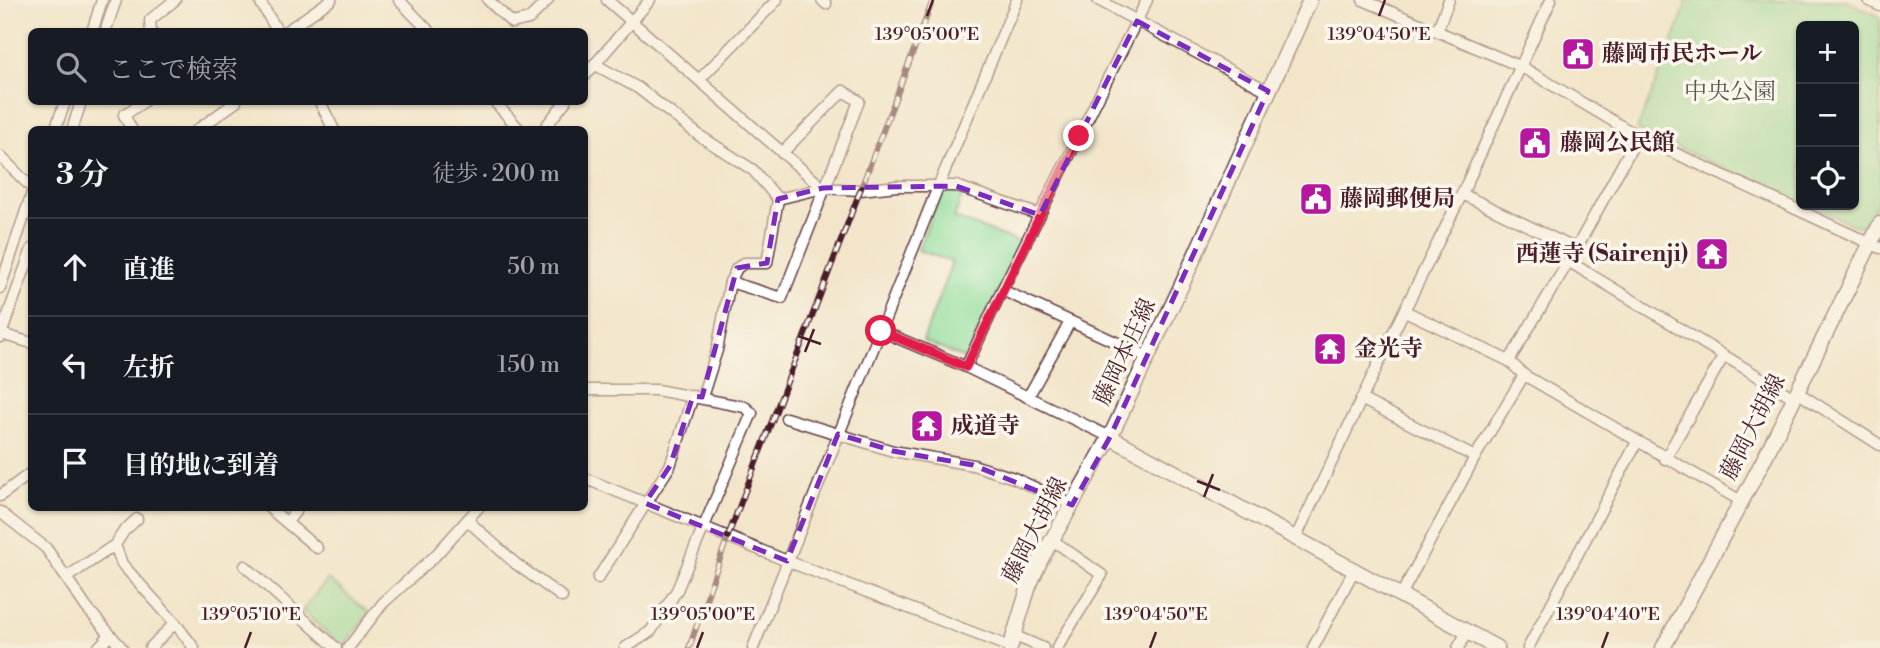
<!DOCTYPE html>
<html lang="ja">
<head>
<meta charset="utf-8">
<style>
  :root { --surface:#171b24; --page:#242831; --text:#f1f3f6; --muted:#9ea1a6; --line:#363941 }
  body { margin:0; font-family:"Libre Bodoni","Noto Serif JP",serif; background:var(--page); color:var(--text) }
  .controls { position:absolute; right:21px; top:21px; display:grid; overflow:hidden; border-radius:10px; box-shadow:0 2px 5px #0004 }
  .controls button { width:63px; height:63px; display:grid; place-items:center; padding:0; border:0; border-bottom:2px solid var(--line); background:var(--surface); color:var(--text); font:35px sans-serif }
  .stop { position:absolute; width:21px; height:21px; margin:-16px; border:5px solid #e11d48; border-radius:50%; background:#fff }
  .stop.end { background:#e11d48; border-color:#fff; box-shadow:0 2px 7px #0008 }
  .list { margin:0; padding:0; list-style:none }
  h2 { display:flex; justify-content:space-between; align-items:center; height:91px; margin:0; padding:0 28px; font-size:30px }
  h2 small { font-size:23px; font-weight:400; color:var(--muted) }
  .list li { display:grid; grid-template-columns:46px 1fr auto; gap:21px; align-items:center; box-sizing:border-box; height:98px; padding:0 28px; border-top:2px solid var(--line) }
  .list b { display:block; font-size:26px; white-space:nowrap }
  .list em { font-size:23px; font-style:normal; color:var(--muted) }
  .icon { flex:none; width:38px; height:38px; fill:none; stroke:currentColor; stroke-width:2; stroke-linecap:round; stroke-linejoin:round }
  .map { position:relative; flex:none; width:1880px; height:648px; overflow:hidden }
  .search { position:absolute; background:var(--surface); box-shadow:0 2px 5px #0004; left:28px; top:28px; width:560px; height:77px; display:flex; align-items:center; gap:18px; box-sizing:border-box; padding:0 24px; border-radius:10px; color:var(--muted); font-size:26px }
  .panel { position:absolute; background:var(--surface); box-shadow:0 2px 5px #0004; left:28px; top:126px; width:560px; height:385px; border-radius:10px }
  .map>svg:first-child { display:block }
</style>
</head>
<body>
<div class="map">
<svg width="1880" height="648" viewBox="0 0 1880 648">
  <rect width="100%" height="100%" fill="#fbf7ec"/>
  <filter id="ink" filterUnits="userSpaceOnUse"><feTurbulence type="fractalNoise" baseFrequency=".0143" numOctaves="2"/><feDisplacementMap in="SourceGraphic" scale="14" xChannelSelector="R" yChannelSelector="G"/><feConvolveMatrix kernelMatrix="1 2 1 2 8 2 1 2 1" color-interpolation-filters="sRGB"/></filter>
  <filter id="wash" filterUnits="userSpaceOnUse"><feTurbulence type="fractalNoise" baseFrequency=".00686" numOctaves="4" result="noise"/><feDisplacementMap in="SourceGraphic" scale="28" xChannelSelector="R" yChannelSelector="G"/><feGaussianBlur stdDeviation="1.57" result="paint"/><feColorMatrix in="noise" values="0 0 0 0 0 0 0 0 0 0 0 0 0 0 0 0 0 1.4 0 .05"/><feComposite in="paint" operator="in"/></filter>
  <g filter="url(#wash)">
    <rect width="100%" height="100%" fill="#f2e5ca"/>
    <g fill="#90dc99" stroke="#6d7e62" stroke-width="2">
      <path d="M1687 0H1845L1880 17V196L1865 225 1856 226 1808 205H1854V26H1801V202L1637 130 1678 28Z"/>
      <path d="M941 191 963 193 954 218 1022 243 966 359 923 341 952 262 918 250Z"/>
      <path d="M328 579 369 613 345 644 340 645 302 611Z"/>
    </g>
  </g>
  <g filter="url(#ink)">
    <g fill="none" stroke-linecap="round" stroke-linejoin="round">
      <defs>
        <g id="minor">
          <path d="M259 0 278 32"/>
          <path d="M399 0 430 32"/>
          <path d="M488 0 512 23 529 19 548 0"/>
          <path d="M607 0 823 188 860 190 897 186H956L1040 215"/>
          <path d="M822 0 826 4"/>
          <path d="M1098 0 1268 91"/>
          <path d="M1363 0 1522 67 1638 136 1880 248"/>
          <path d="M1868 0 1880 6"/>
          <path d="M1437 31 1449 0"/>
          <path d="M92 32 102 0"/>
          <path d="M105 32 116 0"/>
          <path d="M151 32 150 20 175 0"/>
          <path d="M285 32 331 0"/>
          <path d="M594 64 638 88 700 136 753 170 778 199 767 263H744L737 268 730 282 717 350 702 397"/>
          <path d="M584 77 650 0"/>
          <path d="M699 80 777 0"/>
          <path d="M320 102 334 130"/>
          <path d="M495 102 520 130"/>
          <path d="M55 130 65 102"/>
          <path d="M72 130 81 102"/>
          <path d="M132 130 124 115 143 102"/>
          <path d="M197 130 236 102"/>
          <path d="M543 130 565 102"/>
          <path d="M0 156 32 188"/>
          <path d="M1462 194 1576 249 1509 361 1524 375 1741 501"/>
          <path d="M778 199 823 188"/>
          <path d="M1576 249 1638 136"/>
          <path d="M1568 261 1794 398"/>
          <path d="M730 282 782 298 859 101 843 91 782 153"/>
          <path d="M0 288 32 193"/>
          <path d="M1002 290 1148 357"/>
          <path d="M1405 311 1509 361"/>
          <path d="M881 331 966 367 1110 437"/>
          <path d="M1 334 32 343"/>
          <path d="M0 337 32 249"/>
          <path d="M966 367 1002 290 1147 0"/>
          <path d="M584 390H657L745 407 752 413 677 590 651 631 625 648"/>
          <path d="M1797 392 1880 445"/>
          <path d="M1028 397 1070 322"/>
          <path d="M1361 399 1475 457"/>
          <path d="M786 418 893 451 973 465 1014 478 1072 505"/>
          <path d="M1665 459 1723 357"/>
          <path d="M584 478 787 561 1010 647"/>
          <path d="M0 496 32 472"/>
          <path d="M269 508 317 548"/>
          <path d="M0 512 46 548 86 607 122 648"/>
          <path d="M137 519 124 531 115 545 122 564 175 623 194 648"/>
          <path d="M467 520 516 564 562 597"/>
          <path d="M287 522 298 508"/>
          <path d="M1296 537 1392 335 1462 194 1551 0"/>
          <path d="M1051 539 1102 575 1057 648"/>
          <path d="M245 566 336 648"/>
          <path d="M67 577 115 545"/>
          <path d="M598 578 670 466 693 396"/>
          <path d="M1401 595 1475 457 1524 375"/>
          <path d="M1013 635 1043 648"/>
          <path d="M98 648 110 635"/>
          <path d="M150 648 175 623"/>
          <path d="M348 648 383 603 434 557 478 508"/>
          <path d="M753 648 938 187 1017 0"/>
          <path d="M1313 648 1354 570"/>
          <path d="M1458 648 1467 632"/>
          <path d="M1528 648 1637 442"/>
        </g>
        <g id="major">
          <path d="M1110 437 1497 648"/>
          <path d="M1010 648 1029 586 1041 559 1110 437 1184 280 1310 0"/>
          <path d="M1663 648 1762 463 1880 224"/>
        </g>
      </defs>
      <use href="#minor" stroke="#633d43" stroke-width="13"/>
      <use href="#major" stroke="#633d43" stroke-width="17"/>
      <use href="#minor" stroke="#fff" stroke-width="10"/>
      <use href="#major" stroke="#fff" stroke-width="14"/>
      <defs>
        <path id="rail" d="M689 648 728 536 933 0"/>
      </defs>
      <use href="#rail" stroke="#4a1f2b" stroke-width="6"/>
      <use href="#rail" stroke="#fbf7ec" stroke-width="3.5" stroke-dasharray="10" stroke-linecap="butt"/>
    </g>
  </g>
  <g fill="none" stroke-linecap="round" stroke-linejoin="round" filter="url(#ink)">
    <path stroke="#e11d48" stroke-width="9" d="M881 331 966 367 1079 136"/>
  </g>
  <path d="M0 0H1880V648H0ZM1137 21 1268 91 1110 437 1072 505 973 465 893 451 838 434 787 561 645 503 670 466 693 396 702 397 737 268 767 263 778 199 823 188 956 186 1040 215Z" fill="#f2e5ca" fill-opacity=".55" fill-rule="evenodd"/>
  <path fill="none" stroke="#7b2cbf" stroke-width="5" stroke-dasharray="14 9" stroke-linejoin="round" d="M1137 21 1268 91 1110 437 1072 505 973 465 893 451 838 434 787 561 645 503 670 466 693 396 702 397 737 268 767 263 778 199 823 188 956 186 1040 215Z"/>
  <path fill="none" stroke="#4a1f2b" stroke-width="2.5" d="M927 16 933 0M1379 16 1385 0M798 336 821 344M805 352 814 329M1197 481 1220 490M1204 497 1213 474M245 648 251 632M697 648 703 632M1150 648 1156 632M1602 648 1608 632"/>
  <defs>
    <symbol id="civic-square" viewBox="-11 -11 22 22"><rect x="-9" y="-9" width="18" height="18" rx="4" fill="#b5179e" stroke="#fbf7ec"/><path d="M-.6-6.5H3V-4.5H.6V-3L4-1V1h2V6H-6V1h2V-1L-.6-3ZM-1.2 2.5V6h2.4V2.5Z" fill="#fff"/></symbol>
    <symbol id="temple-square" viewBox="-11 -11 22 22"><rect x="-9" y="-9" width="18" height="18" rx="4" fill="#b5179e" stroke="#fbf7ec"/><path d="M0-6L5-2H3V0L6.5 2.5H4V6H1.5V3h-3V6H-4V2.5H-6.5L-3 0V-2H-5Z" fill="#fff"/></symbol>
  </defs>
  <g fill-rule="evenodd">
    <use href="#civic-square" x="1559" y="35" width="38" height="38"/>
    <use href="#civic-square" x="1516" y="124" width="38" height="38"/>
    <use href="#civic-square" x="1297" y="180" width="38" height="38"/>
    <use href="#temple-square" x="1693" y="235" width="38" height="38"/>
    <use href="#temple-square" x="1311" y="330" width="38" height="38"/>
    <use href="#temple-square" x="908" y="407" width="38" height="38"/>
  </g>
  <g text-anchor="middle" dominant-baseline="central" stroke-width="7" stroke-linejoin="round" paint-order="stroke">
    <g font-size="23" font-weight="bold" fill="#4a1f2b" stroke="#fbf7ec" text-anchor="start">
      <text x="1602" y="54">藤岡市民ホール</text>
      <text x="1560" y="143">藤岡公民館</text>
      <text x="1340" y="199">藤岡郵便局</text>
      <text x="1688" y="254" text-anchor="end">西蓮寺 (Sairenji)</text>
      <text x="1354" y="349">金光寺</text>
      <text x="951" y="426">成道寺</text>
    </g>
    <g font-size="23" fill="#5f584c" stroke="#fbf7ec">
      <text x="1730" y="92">中央公園</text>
    </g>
    <g font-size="23" fill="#4a1f2b" stroke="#fbf7ec">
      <text transform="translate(1125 352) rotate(-65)">藤岡本庄線</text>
      <text transform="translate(1753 427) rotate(-63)">藤岡大胡線</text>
      <text transform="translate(1035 530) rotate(-63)">藤岡大胡線</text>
    </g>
  </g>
  <g font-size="18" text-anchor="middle" fill="#4a1f2b" stroke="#fbf7ec" stroke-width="7" stroke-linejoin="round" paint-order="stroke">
    <text x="927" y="40">139°05'00"E</text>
    <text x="1379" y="40">139°04'50"E</text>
    <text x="251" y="620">139°05'10"E</text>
    <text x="703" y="620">139°05'00"E</text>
    <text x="1156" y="620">139°04'50"E</text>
    <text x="1608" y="620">139°04'40"E</text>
  </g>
</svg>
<div class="controls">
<button>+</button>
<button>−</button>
<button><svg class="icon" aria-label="locate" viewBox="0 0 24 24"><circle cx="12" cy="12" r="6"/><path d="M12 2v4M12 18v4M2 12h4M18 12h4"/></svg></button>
</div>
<div class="stop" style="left:881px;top:331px"></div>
<div class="stop end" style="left:1079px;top:136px"></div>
<div class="search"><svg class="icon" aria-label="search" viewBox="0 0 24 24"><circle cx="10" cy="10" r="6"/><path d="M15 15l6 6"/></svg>ここで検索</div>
<section class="panel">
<h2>3 分<small>徒歩 · 200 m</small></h2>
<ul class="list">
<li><svg class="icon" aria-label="ahead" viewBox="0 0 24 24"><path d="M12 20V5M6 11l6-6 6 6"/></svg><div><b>直進</b></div><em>50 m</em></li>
<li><svg class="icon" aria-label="left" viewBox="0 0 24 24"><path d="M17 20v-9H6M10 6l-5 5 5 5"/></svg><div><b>左折</b></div><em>150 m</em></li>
<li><svg class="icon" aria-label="arrive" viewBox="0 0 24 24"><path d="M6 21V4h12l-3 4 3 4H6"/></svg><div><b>目的地に到着</b></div></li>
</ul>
</section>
</div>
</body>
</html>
